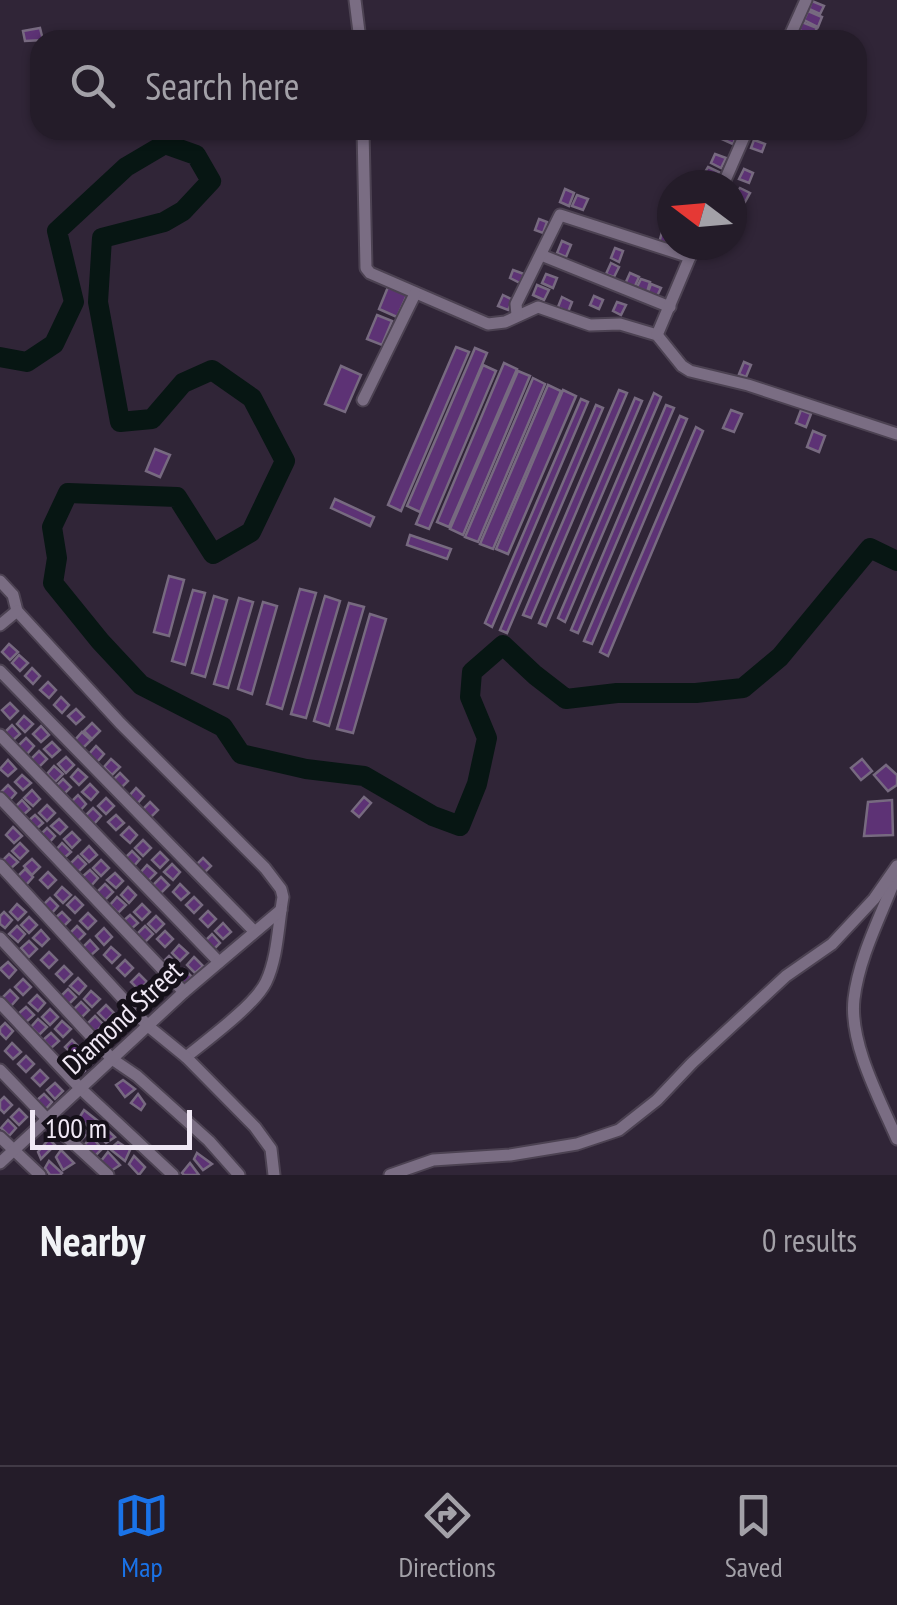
<!DOCTYPE html>
<html lang="en">
<head>
<meta charset="utf-8">
<style>
  :root { --surface:#241c29; --page:#2c2531; --text:#f1f3f6; --muted:#a3a1a8; --line:#413a46; --accent:#1a73e8 }
  body { margin:0; font-family:"PT Sans Narrow",sans-serif; background:var(--page); color:var(--text) }
  .compass { position:absolute; left:657px; top:170px; width:90px; height:90px; border-radius:50%; background:var(--surface); box-shadow:0 2px 8px #0004; rotate:286deg }
  .scale { position:absolute; left:30px; bottom:25px; width:162px; box-sizing:border-box; padding-left:10px; border:5px solid #f0e8f5; border-top:0; font-size:28px; line-height:35px; white-space:nowrap; color:#f0e8f5; -webkit-text-stroke:8px #151019; paint-order:stroke }
  .list { margin:0; padding:0; list-style:none }
  h2 { display:flex; justify-content:space-between; align-items:center; height:130px; margin:0; padding:0 40px; font-size:42px }
  h2 small { font-size:32px; font-weight:400; color:var(--muted) }
  .icon { flex:none; width:55px; height:55px; fill:none; stroke:currentColor; stroke-width:2; stroke-linecap:round; stroke-linejoin:round }
  .map { position:relative; flex:none; width:897px; height:1175px; overflow:hidden }
  .search { position:absolute; background:var(--surface); box-shadow:0 2px 8px #0004; left:30px; right:30px; top:30px; height:110px; display:flex; align-items:center; gap:25px; box-sizing:border-box; padding:0 35px; border-radius:30px; color:var(--muted); font-size:38px }
  .sheet { height:290px; background:var(--surface) }
  nav { display:flex; justify-content:space-around; align-items:center; box-sizing:border-box; height:140px; border-top:2px solid var(--line); background:var(--surface); font-size:28px; color:var(--muted) }
  nav a { display:grid; justify-items:center; gap:5px }
  nav .on { color:var(--accent) }
  .map>svg:first-child { display:block }
</style>
</head>
<body>
<div class="map">
<svg width="897" height="1175" viewBox="0 0 897 1175">
  <rect width="100%" height="100%" fill="#302537"/>
  <g fill="none" stroke-linecap="round" stroke-linejoin="round">
    <path stroke="#071613" stroke-width="20" d="M0 357 27 362 54 344 74 302 57 231 126 167 165 144 196 155 211 181 183 211 164 222 102 238 98 302 120 422 152 419 183 383 212 370 252 398 285 461 251 532 213 554 177 497 68 493 52 527 57 558 53 583 100 641 141 685 223 727 241 754 306 769 364 776 433 816 460 826 477 784 487 738 470 697 472 672 503 645 535 675 566 699 617 693H696L743 688 780 657 870 548 897 561"/>
  </g>
  <g fill="#5d3275" stroke="#776a80" stroke-width="2.5">
    <path d="M812 1 824 6 820 14 809 9Z"/>
    <path d="M808 11 822 17 818 27 804 20Z"/>
    <path d="M802 22 817 28 813 36 799 30Z"/>
    <path d="M40 28 43 40 25 41 23 31Z"/>
    <path d="M726 130 737 135 733 144 722 139Z"/>
    <path d="M754 140 765 144 762 152 751 148Z"/>
    <path d="M715 154 726 158 721 168 711 163Z"/>
    <path d="M708 167 719 172 715 179 704 174Z"/>
    <path d="M744 169 753 173 749 183 739 179Z"/>
    <path d="M740 188 750 193 745 202 732 198Z"/>
    <path d="M565 189 574 193 569 206 560 202Z"/>
    <path d="M577 195 588 199 583 210 572 206Z"/>
    <path d="M732 201 741 205 735 219 732 218Z"/>
    <path d="M539 219 547 222 543 233 535 230Z"/>
    <path d="M662 232 672 235 669 245 659 243Z"/>
    <path d="M562 241 571 245 566 257 557 253Z"/>
    <path d="M615 248 623 251 619 262 611 258Z"/>
    <path d="M611 263 619 267 614 277 606 274Z"/>
    <path d="M513 270 524 274 520 283 510 278Z"/>
    <path d="M630 273 639 277 634 288 625 284Z"/>
    <path d="M546 274 557 278 553 288 542 283Z"/>
    <path d="M641 279 650 282 647 292 637 287Z"/>
    <path d="M651 284 661 288 657 296 648 292Z"/>
    <path d="M537 285 549 290 544 300 533 295Z"/>
    <path d="M388 287 407 295 397 317 379 309Z"/>
    <path d="M503 295 513 300 508 310 498 306Z"/>
    <path d="M594 296 603 300 599 309 590 305Z"/>
    <path d="M562 297 572 302 568 312 558 307Z"/>
    <path d="M617 302 626 305 621 315 613 311Z"/>
    <path d="M377 315 392 321 382 345 367 339Z"/>
    <path d="M456 347 469 352 401 511 388 505Z"/>
    <path d="M475 348 487 353 420 512 407 506Z"/>
    <path d="M744 362 751 365 746 377 739 374Z"/>
    <path d="M504 363 517 369 449 527 437 522Z"/>
    <path d="M483 365 496 371 429 529 416 524Z"/>
    <path d="M341 366 361 375 345 412 325 404Z"/>
    <path d="M518 371 530 376 463 535 450 529Z"/>
    <path d="M533 378 545 384 478 542 465 537Z"/>
    <path d="M548 385 561 391 493 549 480 544Z"/>
    <path d="M563 390 576 396 508 554 496 549Z"/>
    <path d="M619 390 627 393 531 618 523 615Z"/>
    <path d="M654 393 661 397 565 622 558 618Z"/>
    <path d="M635 398 642 401 546 626 539 623Z"/>
    <path d="M581 399 588 402 492 627 485 623Z"/>
    <path d="M596 405 603 408 507 633 500 630Z"/>
    <path d="M666 405 674 408 578 633 571 630Z"/>
    <path d="M731 410 742 414 734 432 723 428Z"/>
    <path d="M801 410 811 414 806 427 796 423Z"/>
    <path d="M680 416 687 419 592 644 584 641Z"/>
    <path d="M696 427 703 431 608 656 600 652Z"/>
    <path d="M813 431 825 436 819 452 807 447Z"/>
    <path d="M155 449 170 455 160 477 146 471Z"/>
    <path d="M335 499 374 517 370 526 331 508Z"/>
    <path d="M410 535 451 549 447 559 407 545Z"/>
    <path d="M169 576 184 580 169 636 154 632Z"/>
    <path d="M300 589 316 593 282 709 267 704Z"/>
    <path d="M193 590 205 593 185 665 172 661Z"/>
    <path d="M214 596 227 600 205 677 192 673Z"/>
    <path d="M325 596 340 601 306 718 291 714Z"/>
    <path d="M239 598 253 602 228 688 214 684Z"/>
    <path d="M263 602 277 606 252 694 238 689Z"/>
    <path d="M349 603 364 607 329 726 314 721Z"/>
    <path d="M370 614 386 619 353 733 337 729Z"/>
    <path d="M9 644 18 652 10 660 2 652Z"/>
    <path d="M19 655 28 663 20 671 12 663Z"/>
    <path d="M32 668 40 676 33 684 25 676Z"/>
    <path d="M48 682 56 690 49 698 40 690Z"/>
    <path d="M61 697 69 705 62 713 54 705Z"/>
    <path d="M10 703 18 711 10 719 2 710Z"/>
    <path d="M76 709 84 717 76 724 68 716Z"/>
    <path d="M24 716 33 724 25 732 17 724Z"/>
    <path d="M92 723 100 731 92 739 84 731Z"/>
    <path d="M12 725 20 734 12 741 4 733Z"/>
    <path d="M41 726 49 735 41 742 33 734Z"/>
    <path d="M82 732 91 740 83 748 75 740Z"/>
    <path d="M26 738 34 746 27 754 18 746Z"/>
    <path d="M52 742 60 750 52 757 44 749Z"/>
    <path d="M96 746 104 754 97 762 89 754Z"/>
    <path d="M39 751 47 759 39 767 31 759Z"/>
    <path d="M66 757 74 765 66 773 58 764Z"/>
    <path d="M111 759 120 767 112 775 104 767Z"/>
    <path d="M862 759 872 771 861 780 851 768Z"/>
    <path d="M8 760 16 769 8 776 0 769Z"/>
    <path d="M886 765 897 775V785L888 791 874 775Z"/>
    <path d="M54 766 63 774 55 782 47 774Z"/>
    <path d="M78 769 87 777 79 785 71 777Z"/>
    <path d="M120 773 128 781 120 789 112 781Z"/>
    <path d="M22 775 31 783 23 790 15 782Z"/>
    <path d="M63 779 71 787 63 795 55 787Z"/>
    <path d="M90 784 98 792 91 800 82 792Z"/>
    <path d="M8 785 16 793 9 801 0 793Z"/>
    <path d="M136 788 144 796 137 804 129 796Z"/>
    <path d="M32 790 40 799 33 806 24 798Z"/>
    <path d="M78 795 86 804 79 812 70 803Z"/>
    <path d="M364 797 371 803 359 817 352 811Z"/>
    <path d="M106 798 114 806 106 814 98 806Z"/>
    <path d="M22 800 30 809 22 816 14 808Z"/>
    <path d="M892 800 893 835 864 836 868 802Z"/>
    <path d="M150 802 158 810 150 818 142 810Z"/>
    <path d="M47 805 55 813 47 821 39 813Z"/>
    <path d="M93 808 101 816 94 824 85 816Z"/>
    <path d="M35 815 43 823 35 830 27 822Z"/>
    <path d="M116 815 124 823 116 830 108 822Z"/>
    <path d="M59 819 67 827 60 834 51 826Z"/>
    <path d="M13 827 22 836 14 843 6 835Z"/>
    <path d="M129 827 137 835 130 843 121 835Z"/>
    <path d="M47 828 55 836 48 844 39 836Z"/>
    <path d="M72 832 80 840 72 848 64 839Z"/>
    <path d="M143 840 151 848 143 856 135 848Z"/>
    <path d="M20 843 28 851 20 859 12 851Z"/>
    <path d="M62 843 71 852 63 859 55 851Z"/>
    <path d="M89 846 97 855 89 862 81 854Z"/>
    <path d="M132 851 140 859 133 867 124 859Z"/>
    <path d="M160 852 168 860 160 868 152 860Z"/>
    <path d="M9 854 18 862 10 869 2 861Z"/>
    <path d="M78 856 86 864 78 872 70 864Z"/>
    <path d="M203 858 211 866 203 874 195 866Z"/>
    <path d="M32 859 40 867 32 875 24 866Z"/>
    <path d="M101 860 109 868 101 876 93 868Z"/>
    <path d="M172 864 180 872 173 880 164 872Z"/>
    <path d="M147 865 156 873 148 881 140 873Z"/>
    <path d="M25 869 33 877 26 885 17 877Z"/>
    <path d="M90 870 98 878 91 886 82 877Z"/>
    <path d="M48 872 56 880 48 888 40 880Z"/>
    <path d="M115 873 123 881 116 888 107 880Z"/>
    <path d="M161 877 169 885 161 893 153 885Z"/>
    <path d="M105 884 113 892 105 900 97 892Z"/>
    <path d="M180 884 189 893 181 900 173 892Z"/>
    <path d="M62 887 71 895 63 903 55 895Z"/>
    <path d="M128 887 136 895 129 903 121 895Z"/>
    <path d="M75 897 83 905 75 913 67 905Z"/>
    <path d="M117 897 126 905 118 913 110 905Z"/>
    <path d="M194 897 202 905 194 913 186 905Z"/>
    <path d="M50 898 58 906 51 914 43 905Z"/>
    <path d="M17 904 26 912 18 920 10 912Z"/>
    <path d="M142 904 150 912 142 920 134 912Z"/>
    <path d="M208 911 216 919 208 927 200 919Z"/>
    <path d="M4 912 12 920 5 928 0 924V916Z"/>
    <path d="M62 912 70 920 62 928 54 919Z"/>
    <path d="M88 913 96 921 88 929 80 921Z"/>
    <path d="M130 915 138 923 130 930 122 922Z"/>
    <path d="M156 916 164 924 156 932 148 924Z"/>
    <path d="M29 917 37 925 29 933 21 925Z"/>
    <path d="M223 923 231 932 223 939 215 931Z"/>
    <path d="M17 926 25 934 18 942 9 934Z"/>
    <path d="M77 926 85 934 77 942 69 934Z"/>
    <path d="M145 926 153 934 145 942 137 934Z"/>
    <path d="M104 928 112 937 104 945 96 936Z"/>
    <path d="M41 930 49 939 42 946 33 938Z"/>
    <path d="M165 931 173 939 165 947 157 939Z"/>
    <path d="M212 934 220 943 213 950 204 942Z"/>
    <path d="M90 940 98 949 90 956 82 948Z"/>
    <path d="M29 941 37 949 29 957 21 948Z"/>
    <path d="M179 945 188 953 180 961 172 953Z"/>
    <path d="M111 947 120 955 112 963 104 955Z"/>
    <path d="M49 952 57 960 49 968 41 960Z"/>
    <path d="M169 956 177 964 169 972 161 964Z"/>
    <path d="M194 957 203 966 195 973 187 965Z"/>
    <path d="M125 960 133 968 125 976 117 968Z"/>
    <path d="M8 962 16 970 9 978 0 969Z"/>
    <path d="M64 966 72 974 64 982 56 974Z"/>
    <path d="M184 969 192 977 184 984 176 976Z"/>
    <path d="M139 974 147 982 139 990 131 982Z"/>
    <path d="M78 978 86 986 79 994 70 986Z"/>
    <path d="M23 979 31 987 23 995 15 987Z"/>
    <path d="M154 986 162 995 154 1002 146 994Z"/>
    <path d="M68 989 76 997 68 1005 60 997Z"/>
    <path d="M10 990 18 998 11 1006 2 998Z"/>
    <path d="M91 991 100 999 92 1007 84 999Z"/>
    <path d="M37 995 45 1003 38 1011 29 1003Z"/>
    <path d="M143 997 151 1006 144 1013 136 1005Z"/>
    <path d="M81 1002 89 1010 81 1018 73 1010Z"/>
    <path d="M106 1005 114 1013 106 1021 98 1013Z"/>
    <path d="M26 1007 34 1015 26 1022 18 1014Z"/>
    <path d="M50 1009 58 1017 50 1025 42 1017Z"/>
    <path d="M95 1016 103 1024 96 1032 87 1024Z"/>
    <path d="M121 1017 129 1025 121 1033 113 1025Z"/>
    <path d="M38 1019 47 1027 39 1035 31 1027Z"/>
    <path d="M62 1021 71 1029 63 1037 55 1029Z"/>
    <path d="M5 1023 13 1031 6 1039 0 1033V1028Z"/>
    <path d="M110 1028 118 1036 110 1044 102 1036Z"/>
    <path d="M51 1033 59 1041 51 1048 43 1040Z"/>
    <path d="M72 1040 80 1048 73 1055 65 1047Z"/>
    <path d="M12 1043 21 1052 13 1059 5 1051Z"/>
    <path d="M87 1052 96 1060 88 1068 80 1060Z"/>
    <path d="M26 1056 34 1064 26 1072 18 1064Z"/>
    <path d="M77 1063 85 1071 77 1079 69 1071Z"/>
    <path d="M40 1070 48 1078 40 1086 32 1078Z"/>
    <path d="M123 1080 135 1089 125 1097 116 1085Z"/>
    <path d="M55 1083 63 1091 55 1099 47 1090Z"/>
    <path d="M44 1094 52 1102 45 1110 36 1101Z"/>
    <path d="M138 1094 145 1104 141 1110 131 1103Z"/>
    <path d="M4 1097 12 1105 4 1113 0 1109V1101Z"/>
    <path d="M19 1109 27 1117 19 1125 11 1117Z"/>
    <path d="M84 1110 98 1121 91 1129 79 1118Z"/>
    <path d="M8 1120 16 1128 9 1136 1 1128Z"/>
    <path d="M75 1121 88 1133 79 1142 68 1128Z"/>
    <path d="M103 1126 115 1137 106 1143 96 1133Z"/>
    <path d="M92 1137 102 1149 95 1156 84 1145Z"/>
    <path d="M49 1139 55 1145 41 1159 38 1152Z"/>
    <path d="M118 1142 130 1150 125 1161 110 1149Z"/>
    <path d="M61 1150 74 1163 63 1170 56 1157Z"/>
    <path d="M108 1152 120 1165 111 1171 101 1161Z"/>
    <path d="M197 1153 212 1164 203 1170 194 1159Z"/>
    <path d="M134 1156 145 1167 139 1175 129 1164Z"/>
    <path d="M49 1161 62 1173 60 1175H50L45 1168Z"/>
    <path d="M190 1163 199 1175H184L182 1173Z"/>
  </g>
  <g fill="none" stroke-linecap="round" stroke-linejoin="round">
    <defs>
      <g id="minor">
        <path d="M355 0 360 40"/>
        <path d="M788 40 806 0"/>
        <path d="M363 130 366 268 370 273 488 324 505 322 538 307 590 325 620 324 657 335 682 366 690 371 748 385 897 434"/>
        <path d="M723 185 747 130"/>
        <path d="M541 255 670 307"/>
        <path d="M517 315 516 304 560 215 690 257"/>
        <path d="M657 335 695 245"/>
        <path d="M363 400 415 294"/>
        <path d="M0 581 13 595 17 611 120 723 265 868 281 889 283 897C278 924 278 957 266 982 255 1005 207 1040 186 1057"/>
        <path d="M0 625 17 611"/>
        <path d="M0 671 254 931"/>
        <path d="M0 735 219 962"/>
        <path d="M0 798 184 992"/>
        <path d="M0 865 148 1026 186 1057 255 1127 271 1149 274 1175"/>
        <path d="M897 874C882 914 859 956 854 999 849 1043 880 1100 897 1139"/>
        <path d="M0 938 112 1059 137 1076 209 1141 239 1175"/>
        <path d="M0 1003 81 1089 173 1175"/>
        <path d="M0 1070 48 1120 108 1175"/>
        <path d="M0 1137 40 1175"/>
        <path d="M0 1163 184 992 281 910"/>
        <path d="M390 1175 433 1160 510 1155 577 1144 619 1130 657 1100 692 1063 786 976 832 944 874 899 897 866"/>
      </g>
    </defs>
    <use href="#minor" stroke="#4c4252" stroke-width="15"/>
    <use href="#minor" stroke="#7a6d83" stroke-width="11"/>
  </g>
  <g text-anchor="middle" dominant-baseline="central" stroke-width="10" stroke-linejoin="round" paint-order="stroke">
    <g font-size="28" fill="#f0e8f5" stroke="#151019">
      <text transform="translate(122 1017) rotate(-43)">Diamond Street</text>
    </g>
  </g>
</svg>
<svg class="compass" viewBox="-18 -18 36 36"><path d="M0-13l5 13h-10z" fill="#e53935"/><path d="M0 13l5-13h-10z" fill="#a3a1a8"/></svg>
<div class="scale">100 m</div>
<div class="search"><svg class="icon" aria-label="search" viewBox="0 0 24 24"><circle cx="10" cy="10" r="6"/><path d="M15 15l6 6"/></svg>Search here</div>
</div>
<section class="sheet">
<h2>Nearby<small>0 results</small></h2>
<ul class="list">
</ul>
</section>
<nav>
<a class="on"><svg class="icon" aria-label="map" viewBox="0 0 24 24"><path d="M3 6l6-2 6 2 6-2v14l-6 2-6-2-6 2zM9 4v14M15 6v14"/></svg>Map</a>
<a><svg class="icon" aria-label="directions" viewBox="0 0 24 24"><path d="M12 3l9 9-9 9-9-9zM9 14v-3h6M13 9l2 2-2 2"/></svg>Directions</a>
<a><svg class="icon" aria-label="saved" viewBox="0 0 24 24"><path d="M7 4h10v16l-5-4-5 4z"/></svg>Saved</a>
</nav>
</body>
</html>
